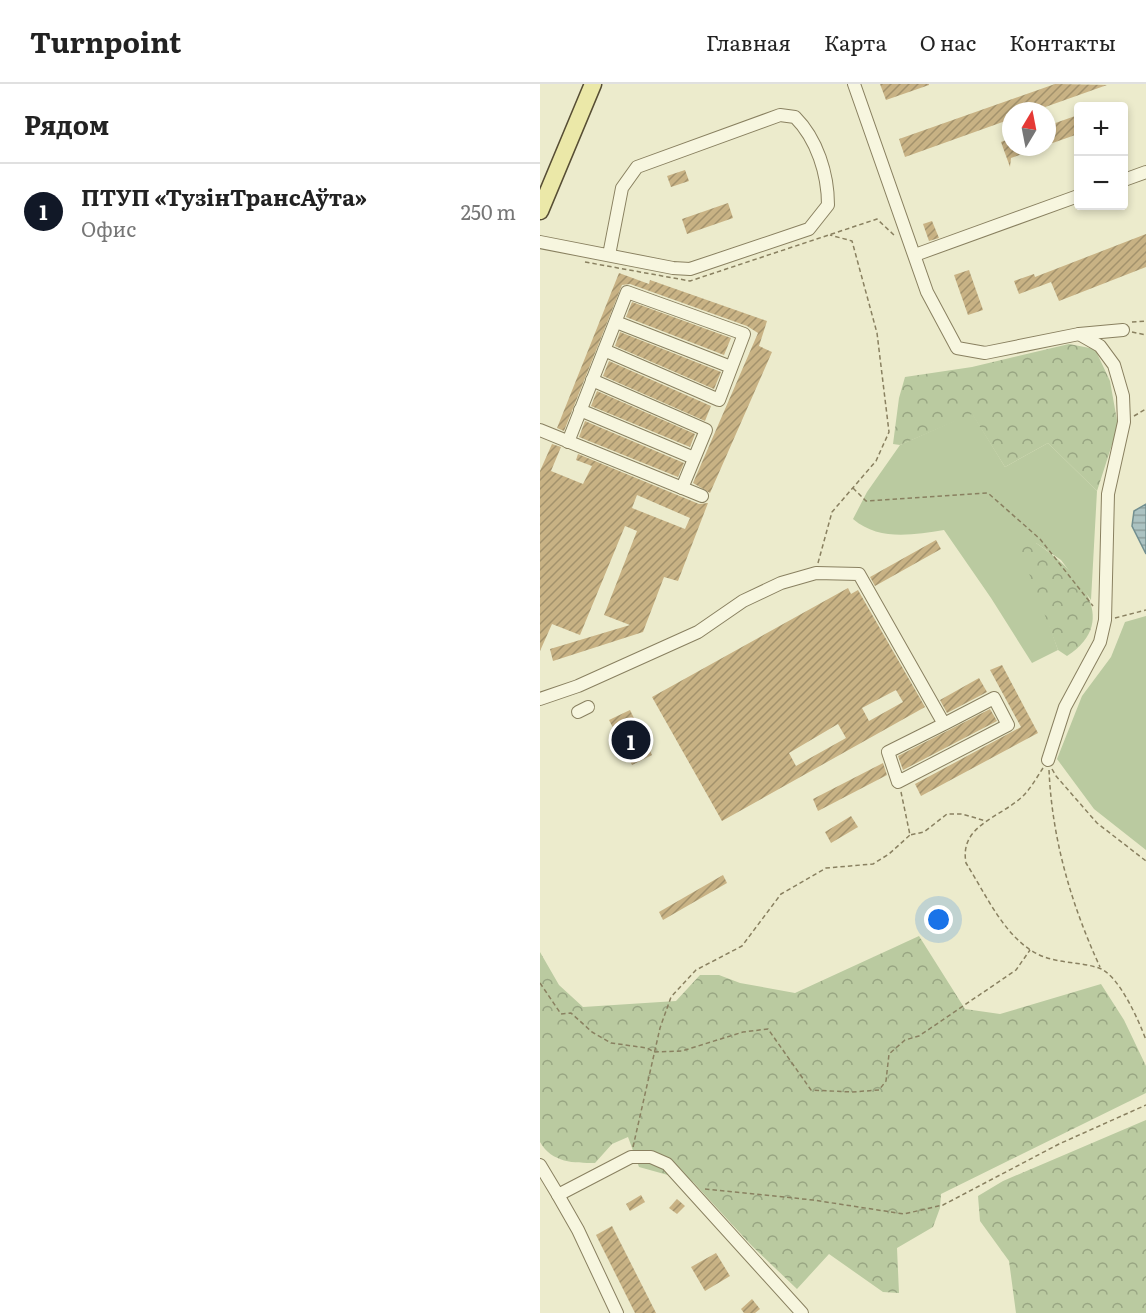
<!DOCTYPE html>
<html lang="ru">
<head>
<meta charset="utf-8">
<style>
  :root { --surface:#fff; --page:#f6f6f6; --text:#222; --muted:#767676; --line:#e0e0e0; --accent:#111827 }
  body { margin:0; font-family:Literata,serif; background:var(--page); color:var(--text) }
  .controls { position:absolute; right:18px; top:18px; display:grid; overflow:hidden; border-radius:6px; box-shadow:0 3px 9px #0003 }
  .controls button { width:54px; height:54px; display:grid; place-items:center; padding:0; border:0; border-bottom:2px solid var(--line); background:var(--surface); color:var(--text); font:30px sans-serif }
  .compass { position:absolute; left:462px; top:18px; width:54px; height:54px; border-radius:50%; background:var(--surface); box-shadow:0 3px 9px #0003; rotate:10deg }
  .you { position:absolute; left:399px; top:836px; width:21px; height:21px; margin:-15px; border:4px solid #fff; border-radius:50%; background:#1a73e8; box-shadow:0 0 0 9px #1a73e833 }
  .badge { display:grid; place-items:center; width:39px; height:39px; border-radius:50%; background:var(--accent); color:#fff; font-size:20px; font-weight:700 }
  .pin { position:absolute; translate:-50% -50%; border:3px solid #fff; box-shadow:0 2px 6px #0006 }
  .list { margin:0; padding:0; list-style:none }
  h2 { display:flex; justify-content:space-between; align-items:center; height:78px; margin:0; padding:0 24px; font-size:26px }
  h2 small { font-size:20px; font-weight:400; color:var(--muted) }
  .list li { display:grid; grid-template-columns:39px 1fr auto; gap:18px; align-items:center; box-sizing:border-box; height:96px; padding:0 24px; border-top:2px solid var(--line) }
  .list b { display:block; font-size:22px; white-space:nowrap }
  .list p { margin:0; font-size:20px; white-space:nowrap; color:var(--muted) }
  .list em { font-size:20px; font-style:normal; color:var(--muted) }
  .map { position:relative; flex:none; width:606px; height:1229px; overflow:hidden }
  header { display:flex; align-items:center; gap:36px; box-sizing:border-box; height:84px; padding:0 30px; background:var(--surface); border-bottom:2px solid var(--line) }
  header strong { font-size:28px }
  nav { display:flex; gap:33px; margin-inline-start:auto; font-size:21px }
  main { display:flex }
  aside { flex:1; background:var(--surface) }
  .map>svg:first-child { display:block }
</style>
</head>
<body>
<header>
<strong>Turnpoint</strong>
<nav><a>Главная</a><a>Карта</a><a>О нас</a><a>Контакты</a></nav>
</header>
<main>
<aside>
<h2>Рядом<small></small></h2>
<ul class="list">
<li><span class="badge">1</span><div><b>ПТУП «ТузінТрансАўта»</b><p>Офис</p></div><em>250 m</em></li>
</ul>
</aside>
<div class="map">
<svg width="606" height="1229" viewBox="0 0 606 1229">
  <defs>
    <pattern id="forest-crowns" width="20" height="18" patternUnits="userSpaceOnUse" patternTransform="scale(1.5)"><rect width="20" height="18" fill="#bacaa0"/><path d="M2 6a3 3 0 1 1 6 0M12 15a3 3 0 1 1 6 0" fill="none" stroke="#98a582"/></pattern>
    <pattern id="water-rules" width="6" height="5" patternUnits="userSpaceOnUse" patternTransform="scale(1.5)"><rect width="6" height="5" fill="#abc2c1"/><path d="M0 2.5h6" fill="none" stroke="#8c9e9c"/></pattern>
    <pattern id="building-hatch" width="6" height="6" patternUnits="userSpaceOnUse" patternTransform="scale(1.5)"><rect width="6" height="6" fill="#c8b284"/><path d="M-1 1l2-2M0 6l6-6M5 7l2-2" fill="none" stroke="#a3926c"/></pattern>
  </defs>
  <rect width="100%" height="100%" fill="#ecebcc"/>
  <g fill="#bacaa0">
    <path d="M432 329 465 383 508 359 557 407 551 516 521 476 496 459 504 526 518 566 492 579 451 514 404 446C372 451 339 457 313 435L327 408 360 361Z"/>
    <path d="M606 532V766L554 725 517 675 542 612 571 573 585 538Z"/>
  </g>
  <g fill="url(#forest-crowns)">
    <path d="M529 260 555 265 570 297 578 342 557 407 508 359 465 383 432 330 360 361 353 360 359 314 365 293 432 283Z"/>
    <path d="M496 459C534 484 584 535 527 572L518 566 479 463Z"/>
    <path d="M379 852 425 925 460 930 561 900 584 936 606 982V1009L401 1110 400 1124 393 1143 357 1164 359 1209 343 1208 289 1170 257 1205 212 1162 153 1098 99 1083 88 1053 72 1060 55 1079C34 1079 12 1079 0 1058V868L19 901 43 923 136 917 160 891H179L200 899 255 909Z"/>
    <path d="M606 1036V1229H476L469 1177 440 1137 438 1112 463 1097Z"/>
  </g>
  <path fill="url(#water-rules)" stroke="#728f90" stroke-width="1.5" d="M606 420V470L592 442 594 427Z"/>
  <g fill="url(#building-hatch)" fill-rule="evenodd">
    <path d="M340 0H389V1L346 16Z"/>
    <path d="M515 0 567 1 494 27H471V35L365 73 359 55Z"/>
    <path d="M538 31V50L507 61V42Z"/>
    <path d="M471 54V63L498 64 471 74 470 83 461 58Z"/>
    <path d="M145 86 149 97 131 103 127 92Z"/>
    <path d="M188 119 193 134 147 150 142 135Z"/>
    <path d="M392 137 399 154 389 157 383 140Z"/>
    <path d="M606 150V183L519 217 511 198 479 210 474 197 494 190 495 193Z"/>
    <path d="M429 186 443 226 428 231 414 191Z"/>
    <path d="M79 189 109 200 110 196 227 237 219 262 232 268 170 409 153 399 218 249 207 242 90 200 82 201 24 347 17 344Z"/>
    <path d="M92 218 191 254 184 271 86 233Z"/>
    <path d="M80 248 181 288 174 305 75 262Z"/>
    <path d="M69 277 171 322 165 337 63 292Z"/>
    <path d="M57 307 155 350 150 363 51 322Z"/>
    <path d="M45 337 144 379 138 393 39 353Z"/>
    <path d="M12 360 21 363 11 387 43 400 52 382 36 376 38 370 159 420 168 419 138 497 124 493 103 548 13 577 10 565 90 541 64 531 97 447 85 442 40 551 12 540 0 567V387ZM97 411 150 434 145 445 92 424Z"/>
    <path d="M396 456 401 465 335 502 330 493Z"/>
    <path d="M308 504 311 510 318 506 385 623 182 737 112 613ZM356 606 363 618 329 637 322 624ZM298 640 306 654 256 682 249 669Z"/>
    <path d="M462 581 498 649 381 712 375 700 481 643 450 586Z"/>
    <path d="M439 594 447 608 407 629 400 616Z"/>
    <path d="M450 625 457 637 363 686 358 672Z"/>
    <path d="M90 626 112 671 92 681 69 636Z"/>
    <path d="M343 679 347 691 278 727 273 715Z"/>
    <path d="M311 732 318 743 291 759 285 748Z"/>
    <path d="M183 791 187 799 123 836 119 828Z"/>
    <path d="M101 1111 105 1118 90 1127 86 1120Z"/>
    <path d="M137 1115 145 1122 137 1130 129 1124Z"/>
    <path d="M72 1142 116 1229H95L56 1151Z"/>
    <path d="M176 1169 190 1192 165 1207 151 1183Z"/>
    <path d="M212 1215 220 1225 215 1229H204L201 1225Z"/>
  </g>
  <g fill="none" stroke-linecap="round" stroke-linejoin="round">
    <defs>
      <g id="minor">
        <path d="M314 0 387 208 417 264 445 269 539 250 583 246"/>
        <path d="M584 96 606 88"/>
        <path d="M0 158 133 184 150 185 269 145 288 121C288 90 277 55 255 33L240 31 97 83 82 104 69 171"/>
        <path d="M375 171 538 112"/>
        <path d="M76 238 191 283"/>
        <path d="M52 296 166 346 142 404"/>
        <path d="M40 326 154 374"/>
        <path d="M0 346 162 412"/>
        <path d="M28 358 87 208 204 250 179 316 64 266"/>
        <path d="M0 615 38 602 158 548 203 517 241 499 276 489 319 490 404 640 454 614 468 641 358 698 348 668 404 640"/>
        <path d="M38 628 48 623"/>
        <path d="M508 676 525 623 560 558 565 536 568 410 584 338 583 312 574 281 560 262 539 250"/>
        <path d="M0 1081 18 1111 91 1073H111L127 1080 262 1229"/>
        <path d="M18 1111 38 1146 77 1229"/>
      </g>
      <path id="major" d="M0 127 53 0"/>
    </defs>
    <use href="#minor" stroke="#898060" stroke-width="14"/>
    <use href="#major" stroke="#574e34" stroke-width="19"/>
    <g stroke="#898060" stroke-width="1.5" stroke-dasharray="4.5 3" stroke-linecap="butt">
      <path d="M45 178 150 197 337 135 355 152"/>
      <path d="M592 238 606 237"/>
      <path d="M592 248 606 251"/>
      <path d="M594 332 606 325"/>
      <path d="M313 404 326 417 448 409 500 455 553 522"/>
      <path d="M278 479 292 428 336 377 349 348 337 249 312 157 290 151"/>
      <path d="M575 534 606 526"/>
      <path d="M503 684C497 693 491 704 483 712 460 734 419 741 426 779 445 809 462 848 492 867 512 880 538 877 559 884 579 891 599 937 606 956"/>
      <path d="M512 685 516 692 557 739 606 777"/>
      <path d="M509 686C512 755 531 820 560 883"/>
      <path d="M361 708 370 751 384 748 407 730H422L446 737"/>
      <path d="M0 899 21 930 31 929 52 948 71 959 107 964 114 968 142 967 203 948 228 945 271 1006 312 1008 339 1006 346 997 349 970 365 956 379 952 476 886 490 866"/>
      <path d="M93 1063 120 944 131 913 156 886 202 862 241 810 286 784 333 780 349 770 370 751"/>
      <path d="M165 1105 273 1116 364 1130 403 1121 519 1060 606 1021"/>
    </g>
    <use href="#minor" stroke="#f7f6df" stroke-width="12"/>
    <use href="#major" stroke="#ebe8a8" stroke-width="16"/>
  </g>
</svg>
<div class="controls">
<button>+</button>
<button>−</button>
</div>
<svg class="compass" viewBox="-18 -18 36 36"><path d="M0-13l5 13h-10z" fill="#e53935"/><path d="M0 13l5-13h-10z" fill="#767676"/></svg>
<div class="you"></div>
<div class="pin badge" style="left:91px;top:656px">1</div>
</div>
</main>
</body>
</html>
